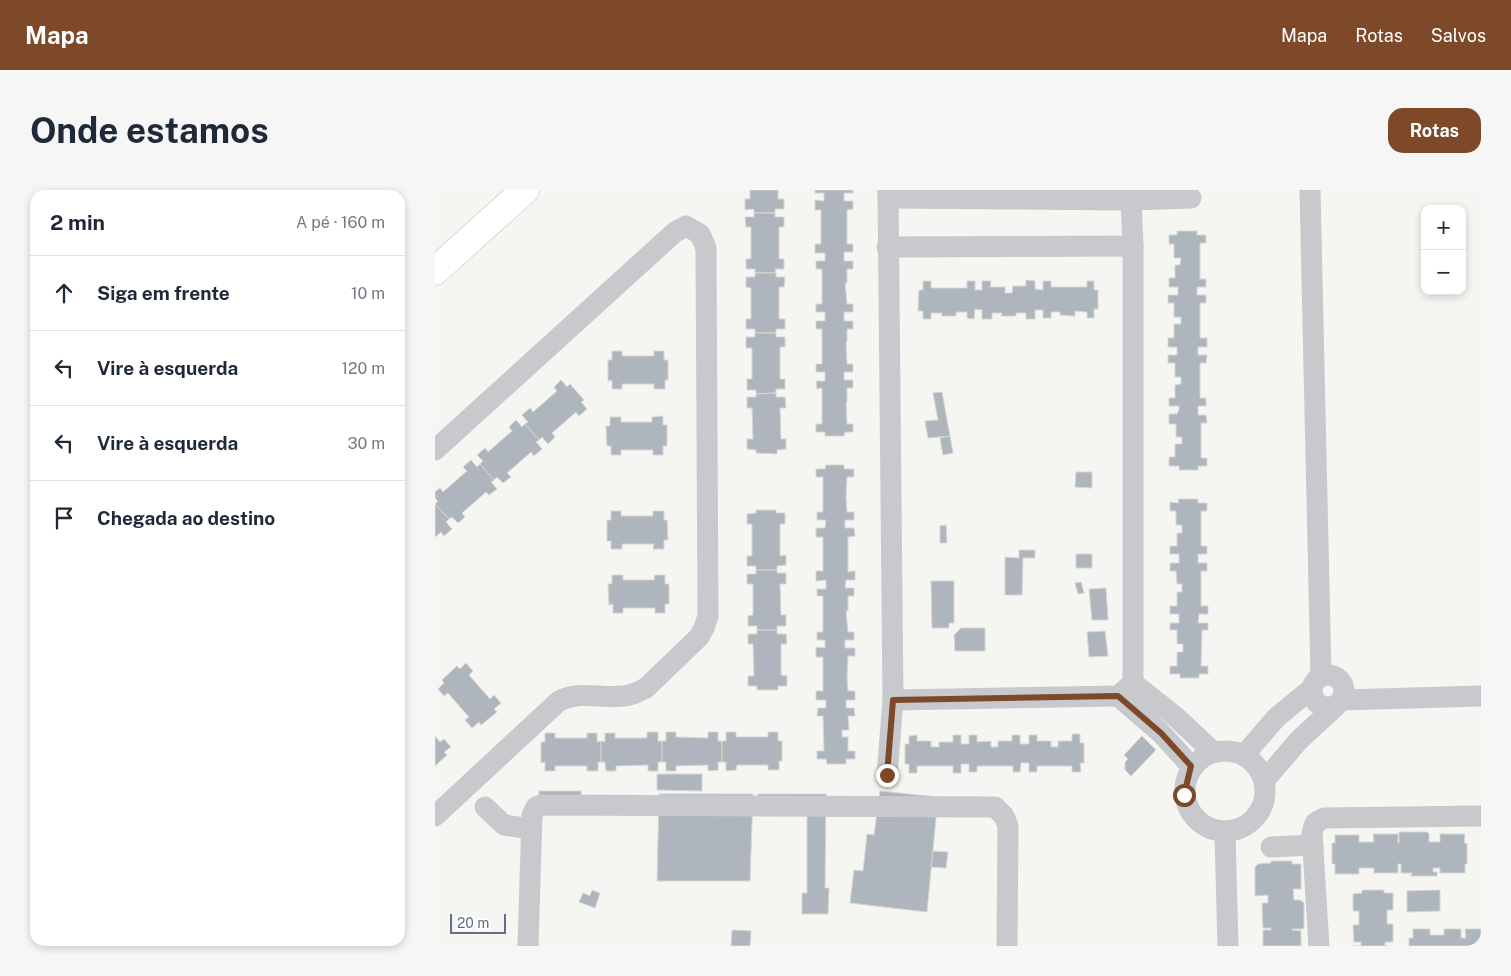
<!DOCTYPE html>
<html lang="pt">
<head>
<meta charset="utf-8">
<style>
  :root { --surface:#fff; --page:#f6f6f7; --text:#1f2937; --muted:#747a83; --line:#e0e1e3; --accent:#7d4928 }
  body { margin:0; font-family:"Public Sans",sans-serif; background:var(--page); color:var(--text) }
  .controls { position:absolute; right:15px; top:15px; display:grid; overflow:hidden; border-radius:10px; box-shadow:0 2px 8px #0003 }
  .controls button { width:45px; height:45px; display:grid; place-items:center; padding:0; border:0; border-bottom:1px solid var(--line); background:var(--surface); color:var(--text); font:25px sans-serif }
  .scale { position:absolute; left:15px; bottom:12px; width:56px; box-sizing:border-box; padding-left:5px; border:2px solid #626f84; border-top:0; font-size:14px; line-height:18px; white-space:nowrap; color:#626f84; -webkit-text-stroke:4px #fff; paint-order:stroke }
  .stop { position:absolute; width:15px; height:15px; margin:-11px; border:4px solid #7d4928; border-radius:50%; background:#fff }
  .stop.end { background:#7d4928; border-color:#fff; box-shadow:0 1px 5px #0008 }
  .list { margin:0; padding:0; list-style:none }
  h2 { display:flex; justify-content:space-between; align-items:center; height:65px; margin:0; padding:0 20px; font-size:21px }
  h2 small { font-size:16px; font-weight:400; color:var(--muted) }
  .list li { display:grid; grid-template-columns:32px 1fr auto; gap:15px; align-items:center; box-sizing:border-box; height:75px; padding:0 20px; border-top:1px solid var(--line) }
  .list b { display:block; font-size:19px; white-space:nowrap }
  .list em { font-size:16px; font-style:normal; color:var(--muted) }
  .icon { flex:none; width:28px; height:28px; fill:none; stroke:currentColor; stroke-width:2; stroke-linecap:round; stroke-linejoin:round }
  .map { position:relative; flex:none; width:1046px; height:756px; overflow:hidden; border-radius:15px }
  header { display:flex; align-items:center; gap:30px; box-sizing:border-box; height:70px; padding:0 25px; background:var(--accent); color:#fff }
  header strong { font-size:24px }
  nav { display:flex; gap:28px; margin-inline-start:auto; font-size:18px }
  .intro { display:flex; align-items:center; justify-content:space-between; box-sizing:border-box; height:120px; padding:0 30px }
  h1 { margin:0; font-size:35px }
  .button { padding:12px 22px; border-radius:15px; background:var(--accent); color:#fff; font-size:18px; font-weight:700 }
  main { display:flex; gap:30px; padding:0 30px }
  aside { flex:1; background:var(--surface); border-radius:15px; box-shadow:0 2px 8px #0003 }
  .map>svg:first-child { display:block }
</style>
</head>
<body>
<header>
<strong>Mapa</strong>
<nav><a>Mapa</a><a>Rotas</a><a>Salvos</a></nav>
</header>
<div class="intro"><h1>Onde estamos</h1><a class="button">Rotas</a></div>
<main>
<aside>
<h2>2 min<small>A pé · 160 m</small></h2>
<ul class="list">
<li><svg class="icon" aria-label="ahead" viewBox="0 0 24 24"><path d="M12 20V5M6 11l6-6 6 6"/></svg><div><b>Siga em frente</b></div><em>10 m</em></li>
<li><svg class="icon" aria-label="left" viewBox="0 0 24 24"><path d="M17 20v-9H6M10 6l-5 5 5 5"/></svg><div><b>Vire à esquerda</b></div><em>120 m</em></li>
<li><svg class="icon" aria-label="left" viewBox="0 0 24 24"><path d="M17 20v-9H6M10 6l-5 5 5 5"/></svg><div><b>Vire à esquerda</b></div><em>30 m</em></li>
<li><svg class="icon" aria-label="arrive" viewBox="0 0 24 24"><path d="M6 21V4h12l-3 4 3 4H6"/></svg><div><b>Chegada ao destino</b></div></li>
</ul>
</aside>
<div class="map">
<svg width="1046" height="756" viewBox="0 0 1046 756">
  <rect width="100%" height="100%" fill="#f5f5f1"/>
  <g fill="#afb5bc" stroke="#d6d6d4">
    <path d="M315 0H343V9H349V19H340V23H319V19L310 20V9H315Z"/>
    <path d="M380 0H418V3H409V11H418V19L412 20V54H418V62H409V71H418V79H412V93H410L412 114H418V122H409V131H418V139H412V152H411L412 174H418V182H409V190H418V198H412V212H411L412 234H418V242H410L409 246H390V242H381V234H387V198L382 199 381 191H390V182H381V174H387V139H381V131H390V122H381V114H387V79H381V71H390V63H380V54H386V20H380V10L389 11V3H380Z"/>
    <path d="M319 23H340V27H349V37H344V69H349V79H340L341 83H320V79H311V69H316V37H311L310 27H319Z"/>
    <path d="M742 41H762V45H771V53H765V89H771V97H762V105H771V113H765V148H772V157H763V165H772L771 173H765V208H771V216H763V225H771L772 233H766V268H772V276H763V280H744V276H734V267H740V254H747V247H741V234H734V224H742L744 220V216H734V208H740V195L746 194V187H740V173H733V165H742V157H733V148H739V134H746V127H739V113H733V105H743V97H734V88H740V75H745L746 68H739V54H734V45H742Z"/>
    <path d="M320 83H341V87H350L349 97H344V129H350V139H341V143H320V139H311V129H316V98L311 97V87H320Z"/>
    <path d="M591 90 600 91V99L608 100V91H616V97H652V91H659V100H663V119H659V128H652V122L640 121V126L625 125V122H616V128H608V120H600V129H591V123H581V126H566L567 123H557V129H547V120L540 119 539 129 532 128V122H521V126H507V123H496V129H488V121H483L484 100H488V91H496V98H532V91H540V100H547V91H556L555 97H570V103H577L578 96H591Z"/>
    <path d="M320 143H341V147H350V157H345V189H350V199H341V203L321 204V200H312V189H317V158H311V147H320Z"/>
    <path d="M177 161H187V166H219V161H229V170H233V190H230V199H219V194H187V199H177V190L173 191V170H177Z"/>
    <path d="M126 190 132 197 135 194 149 210 146 212 152 219 144 226 141 222 117 243 120 247 113 254 107 247 104 250 90 234 93 232 87 225 95 218 98 222 122 201 119 197Z"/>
    <path d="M507 202 515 246 493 248 490 231 503 230 498 203Z"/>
    <path d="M341 203V207H350L351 218H345L346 249H351V259L342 260V264L321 263V260L312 259V249H318L317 218H312V207H321V204Z"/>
    <path d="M228 226V235H232V256H228V265H218V260H186V265H176V256H172L171 236H175V227H186V232H217V227Z"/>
    <path d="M81 230 87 237 90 234 104 250 101 252 107 259 99 266 96 262 72 283 76 287 68 293 62 287 59 290 45 274 48 271 42 265 50 258 53 262 77 241 74 237Z"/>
    <path d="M515 246 518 263 508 265 505 248Z"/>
    <path d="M36 270 42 277 45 274 59 290 56 292 62 299 54 305 51 302 27 323 30 327 23 333 17 327 14 329 0 314 3 311 0 308V302L5 298 8 302 32 281 28 277Z"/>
    <path d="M391 275H409V279H419V287H412L411 308 412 322H419V330H410V338H419L420 346 413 347V382L420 381V390H411L410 398H419V406H413V421H411L413 442H419V450H410V458H420V466H413L412 488 413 501H420V510H411V518H419L420 526H413L414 540H407V547H413V561H420V569H411V574H392L391 569H382V561H389L388 526H382L383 518H391V510H381V501H388V467H381V457L390 458V450H382V442H388V406H382V399H391V390L381 391V381H388V347H381V338H390L391 330H382V322H388V287H381V279H390Z"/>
    <path d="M641 282H657V298L640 297Z"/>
    <path d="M743 309H763V313H772V321H766V356H772V364H763V373H772V381H766V416H773V424H764L763 433H773V440H767L766 476H773V484H764V488H745V484H735V476H742V462H748V454H742V440H735V433H744V424H735V416H742V402H747V394H742L741 381H735V373H744V364H735V356H742V343H747V335H741V321H735V312L744 313Z"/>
    <path d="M0 314 14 329 11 332 17 339 9 346 6 342 0 347Z"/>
    <path d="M321 320H341V323H350V334H345V366L351 365V375L342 376V380H321V376H312V366H317V334H312V324L321 323Z"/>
    <path d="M176 321H186V326H218V321H229V330H232L233 350H229V359H218L219 354H187V359H176V351H172V330H176Z"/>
    <path d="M511 335 512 353H505V336Z"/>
    <path d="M584 360H600V368H588L587 405H570V367L584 368Z"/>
    <rect x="641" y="364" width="16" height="14"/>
    <path d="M321 380H342V383H351V394H345L346 425H351V436H342V440H322V436H313V426L318 425V394H312V384H321Z"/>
    <path d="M177 385H188V390H219L220 385H230V394H234V414H230V423H220V418H188V423H178V414L174 415 173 394H177Z"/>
    <path d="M496 391H519V433H514V438H497Z"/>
    <path d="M646 392 649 403 643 404 640 393Z"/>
    <path d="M671 398 673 430H657L654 399Z"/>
    <path d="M526 438H550V461H520L519 445Z"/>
    <path d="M322 440H342V444H351L352 454H346V485L352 486V496H343V500H322V496H313V486H319L318 454H313V444H322Z"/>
    <path d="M670 441 673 466 654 467 652 442Z"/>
    <path d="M31 473 38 481 34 485 55 509 59 505 66 513 59 519 62 522 46 535 44 532 37 538 30 530 34 527 13 503 9 506 3 499 9 493 7 490 22 476 25 479Z"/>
    <path d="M212 542H223V551H227V572H223V581H213V575L181 576V581H171L170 572H166V551L170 552V543H180V548H212Z"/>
    <path d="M231 542H241V547L273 548V542H283V551H287V572H283V580L273 581V575L241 576V581H231V572H227V551H231Z"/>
    <path d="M291 542H301V547H333V542H343V551H347V571H344V580H333V575H302L301 580 291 581V572H287V551H291Z"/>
    <path d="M110 543H120V548H152V543H162V552L166 551V572H163V581H152V576H120V581H110V572L106 573V552H110Z"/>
    <path d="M637 544H645V553H649V573H645L646 582H637V576H602V582H594V573H586L585 582H578V576H542V582H534V574H526V583H518V576H482V583H474V574H470V554H474V546L482 545V551H496V557H504V552H518V545H526V554H534V545H542V552L556 551V557H563V551H577V545H585V554H594V545H602V551H616V557H623V551H637Z"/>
    <path d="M0 546 5 552 9 549 16 557 9 562 12 565 0 576Z"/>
    <path d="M707 546 721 560 696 586 690 580V572L693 569 689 565Z"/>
    <path d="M222 584H267V601L222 600Z"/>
    <path d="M104 601H146V619L104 612Z"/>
    <path d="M445 601 503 607 492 722 415 713 419 680 428 681 432 644 439 645Z"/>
    <path d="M224 604H318L315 691H222Z"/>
    <path d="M323 604H391L390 698H394L393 724H367V703H372V623L323 622Z"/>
    <path d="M964 642H992L994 644V652H1005V644H1030L1029 653H1032V674H1030V683H1005V678H998V682H1002V686H976L977 683H966V674H963V683H939V678H924V684H900V674H897V653H900V645H924V652H939L938 644H963V653H964Z"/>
    <path d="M498 661 513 662 511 678 496 677Z"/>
    <path d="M836 671H857V674H866V699H858L859 710H865L869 713V738L867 739H857V740L866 741V756H828V740H836V738H828L827 713H833V705L820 706V677L823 674 836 673Z"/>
    <path d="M157 700 165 703 160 718 144 712 148 703 155 706Z"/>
    <path d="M927 700H949V703H958V720H952V734H958V752H950V756H954H918H926V752H919L918 735H924V721H918V704L927 703Z"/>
    <path d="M1005 700V721L972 722V701Z"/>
    <path d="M978 739H995V745H1009V739H1026V748H1031L1030 739H1046V756H974V748H978Z"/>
    <path d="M297 740 316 741 315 756H296Z"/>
  </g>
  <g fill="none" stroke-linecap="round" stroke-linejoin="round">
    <defs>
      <path id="secondary" d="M0 81 90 0"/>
    </defs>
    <use href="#secondary" stroke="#b9bcc1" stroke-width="29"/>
    <g stroke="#c7c9cd" stroke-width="21">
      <path d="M875 0 886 486"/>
      <path d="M453 8 696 10 756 8"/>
      <path d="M696 10 698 56V493"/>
      <path d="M452 57 698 56"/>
      <path d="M0 260 240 42 251 36 265 44 271 58 273 426 269 438 264 447 211 498C203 502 196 506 188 506 165 509 147 500 124 511L0 626"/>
      <circle cx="893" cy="501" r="16"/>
      <path d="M698 493 742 528 778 562"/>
      <path d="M683 506 726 543 756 576"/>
      <path d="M458 510 683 506 698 493"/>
      <path d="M907 510 1046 506"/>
      <circle cx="790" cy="601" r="40"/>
      <path d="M809 565 841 528 876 499"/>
      <path d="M452 585 458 510 453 0"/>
      <path d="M829 591 864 550 901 516"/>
      <path d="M50 617 69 635 96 639"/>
      <path d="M790 642 793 756"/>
      <path d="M836 657 878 655"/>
      <path d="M93 756 97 625 101 617 106 615 560 617 569 626 573 636 572 756"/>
      <path d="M884 756 877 643 880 633 889 628 1046 626"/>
    </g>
    <use href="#secondary" stroke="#fff" stroke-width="28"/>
  </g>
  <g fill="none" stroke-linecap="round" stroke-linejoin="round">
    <path stroke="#7d4928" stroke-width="6" d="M452 585 458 510 683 506 726 543 756 576 749 605"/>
  </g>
</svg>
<div class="controls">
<button>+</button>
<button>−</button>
</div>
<div class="scale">20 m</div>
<div class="stop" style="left:749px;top:605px"></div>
<div class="stop end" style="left:452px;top:585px"></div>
</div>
</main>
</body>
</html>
